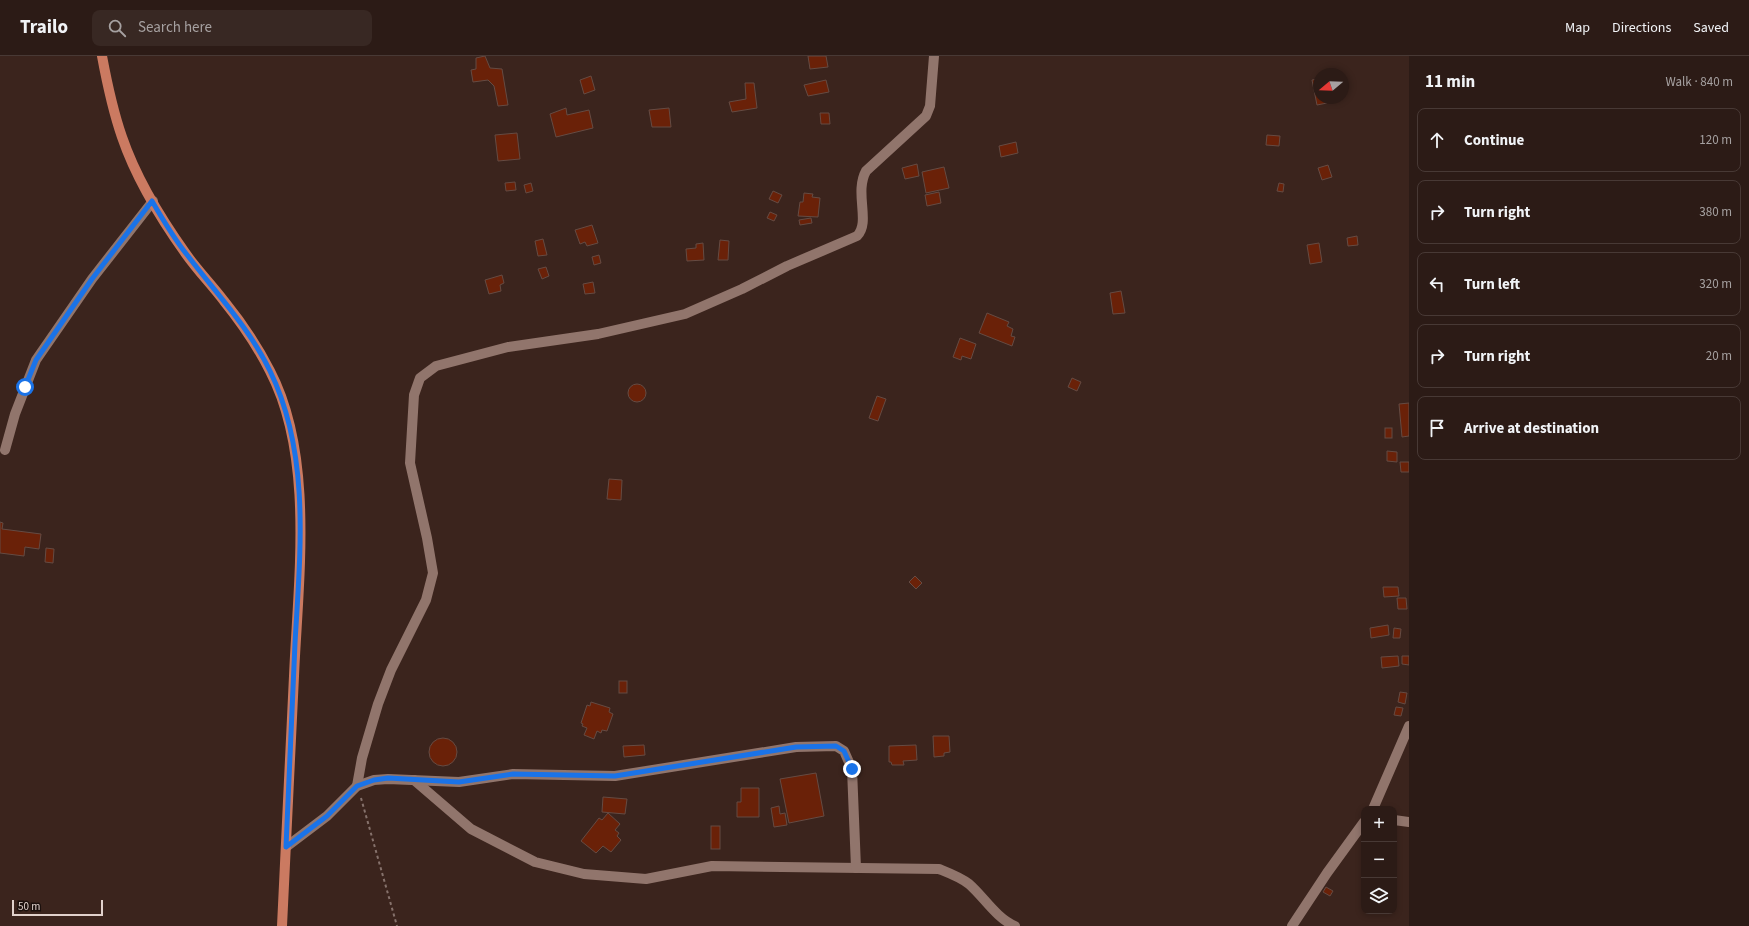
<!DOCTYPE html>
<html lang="en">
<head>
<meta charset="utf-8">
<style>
  :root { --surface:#2c1b16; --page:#382823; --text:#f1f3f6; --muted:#a6a1a1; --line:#483935 }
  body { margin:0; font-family:"Source Sans 3",sans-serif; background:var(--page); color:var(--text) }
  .controls { position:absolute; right:12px; bottom:12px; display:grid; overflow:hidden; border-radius:8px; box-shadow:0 2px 6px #0003 }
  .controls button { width:36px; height:36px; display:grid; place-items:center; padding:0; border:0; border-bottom:1px solid var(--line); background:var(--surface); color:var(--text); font:20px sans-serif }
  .compass { position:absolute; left:1313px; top:12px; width:36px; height:36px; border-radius:50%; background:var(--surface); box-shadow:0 2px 6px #0003; rotate:251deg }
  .scale { position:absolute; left:12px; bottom:10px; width:91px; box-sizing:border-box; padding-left:4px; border:2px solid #e1d1cc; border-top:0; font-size:11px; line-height:14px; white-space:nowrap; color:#e1d1cc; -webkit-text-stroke:3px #1b100d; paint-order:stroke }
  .stop { position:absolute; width:12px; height:12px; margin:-9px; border:3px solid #1a73e8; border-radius:50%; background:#fff }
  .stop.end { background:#1a73e8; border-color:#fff; box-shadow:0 1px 4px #0008 }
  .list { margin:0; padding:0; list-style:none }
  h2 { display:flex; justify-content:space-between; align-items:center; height:52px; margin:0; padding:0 16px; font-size:17px }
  h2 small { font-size:13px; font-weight:400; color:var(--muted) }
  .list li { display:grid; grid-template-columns:26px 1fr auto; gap:12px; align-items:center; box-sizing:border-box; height:64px; margin:0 8px 8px; padding:0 8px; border:1px solid var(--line); border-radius:8px }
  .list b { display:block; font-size:15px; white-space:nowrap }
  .list em { font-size:13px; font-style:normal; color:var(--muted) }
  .icon { flex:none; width:22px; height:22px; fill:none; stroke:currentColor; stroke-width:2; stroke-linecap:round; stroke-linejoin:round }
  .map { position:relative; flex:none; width:1409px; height:870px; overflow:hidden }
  header { display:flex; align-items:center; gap:24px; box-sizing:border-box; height:56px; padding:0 20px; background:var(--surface); border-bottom:1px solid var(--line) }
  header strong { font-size:19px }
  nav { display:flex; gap:22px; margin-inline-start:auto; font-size:14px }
  .search { width:280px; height:36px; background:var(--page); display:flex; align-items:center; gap:10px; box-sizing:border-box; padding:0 14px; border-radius:8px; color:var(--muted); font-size:15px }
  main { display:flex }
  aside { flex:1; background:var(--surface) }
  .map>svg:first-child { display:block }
</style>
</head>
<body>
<header>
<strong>Trailo</strong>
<div class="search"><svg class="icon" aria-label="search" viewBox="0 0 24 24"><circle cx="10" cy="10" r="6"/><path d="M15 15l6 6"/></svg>Search here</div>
<nav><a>Map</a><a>Directions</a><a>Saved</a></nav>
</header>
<main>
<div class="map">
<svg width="1409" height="870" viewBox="0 0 1409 870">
  <rect width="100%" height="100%" fill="#3b241d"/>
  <g fill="#6a2108" stroke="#654b43">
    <path d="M485 0 490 12 502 13 508 49 498 50 494 30 488 24 473 26 471 14 476 13V2Z"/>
    <path d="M808 0H826L828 11 810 13Z"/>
    <path d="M591 20 595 34 584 38 580 24Z"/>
    <path d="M1319 23V42H1326L1327 47 1317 49 1312 24Z"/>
    <path d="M826 24 829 36 808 40 804 29Z"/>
    <path d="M745 27H754L757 52 732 56 729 46 746 43Z"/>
    <path d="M566 52 567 59 589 54 593 72 556 81 550 58Z"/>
    <path d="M669 52 671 71H652L649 54Z"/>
    <path d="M820 57H829L830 68H821Z"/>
    <path d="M517 77 520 103 498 105 495 79Z"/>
    <path d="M1267 79 1280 80 1279 90 1266 89Z"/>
    <path d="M1016 86 1018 97 1001 101 999 90Z"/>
    <path d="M917 108 919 120 905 123 902 112Z"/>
    <path d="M1328 109 1332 121 1322 124 1318 112Z"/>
    <path d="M944 111 949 132 926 137 922 116Z"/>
    <path d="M515 126 516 134 506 135 505 127Z"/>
    <path d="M531 127 533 135 526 137 524 129Z"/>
    <path d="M1279 127 1284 128 1283 136 1277 135Z"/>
    <path d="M773 135 782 139 778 147 769 143Z"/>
    <path d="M939 136 941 147 927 150 925 139Z"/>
    <path d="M804 137 813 138 812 141 820 142 818 161 798 160 800 146H803Z"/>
    <path d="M770 156 777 159 774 165 767 162Z"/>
    <path d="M811 162 812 167 800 169 799 164Z"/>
    <path d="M592 169 598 187 587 190 585 186 580 188 575 174Z"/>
    <path d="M1357 180 1358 189 1348 190 1347 182Z"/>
    <path d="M543 183 547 199 538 200 535 185Z"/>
    <path d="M720 184 729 185 728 204H718Z"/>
    <path d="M703 187 704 204 687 205 686 193 696 192V188Z"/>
    <path d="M1319 187 1322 206 1310 208 1307 189Z"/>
    <path d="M599 199 601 207 594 209 592 201Z"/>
    <path d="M546 211 549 220 542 223 538 213Z"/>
    <path d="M502 219 504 227 500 229 501 235 489 238 485 224Z"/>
    <path d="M593 226 595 237 585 238 583 228Z"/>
    <path d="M1121 235 1125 257 1113 258 1110 237Z"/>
    <path d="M987 257 1009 266 1007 270 1013 273 1011 280 1015 281 1012 290 979 277Z"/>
    <path d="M960 282 976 288 971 303 962 300 961 304 953 301Z"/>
    <path d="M1072 322 1081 326 1077 335 1068 331Z"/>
    <circle cx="637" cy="337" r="9"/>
    <path d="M877 340 886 343 878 365 869 362Z"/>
    <path d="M1409 347V380L1402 381 1399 348Z"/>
    <rect x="1385" y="372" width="7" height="10"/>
    <path d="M1387 395 1397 396V406L1387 405Z"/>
    <path d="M1400 406H1409V416H1401Z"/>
    <path d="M609 423 622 424 621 444 607 443Z"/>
    <path d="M0 466 3 467 2 473 41 478 39 493 25 491 24 500 0 497Z"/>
    <path d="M46 492 54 493 53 507 45 506Z"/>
    <path d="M915 520 922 527 916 533 909 526Z"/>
    <path d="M1383 531H1398L1399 540 1384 541Z"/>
    <path d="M1397 542H1406L1407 553H1398Z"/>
    <path d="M1388 569 1389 579 1371 582 1370 572Z"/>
    <path d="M1394 572 1401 573 1400 582H1393Z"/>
    <path d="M1398 600 1399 610 1382 612 1381 601Z"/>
    <path d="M1402 600H1409V609L1402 608Z"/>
    <rect x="619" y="625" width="8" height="12"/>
    <path d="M1400 636 1407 637 1405 648 1398 646Z"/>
    <path d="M591 646 610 652 609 656 613 658 607 675 602 674 601 677 597 675 594 683 584 679 587 672 582 670 583 668 581 667 587 649 590 650Z"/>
    <path d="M1396 651 1403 652 1401 660 1394 659Z"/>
    <path d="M933 680H949L950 696 944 697V700L934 701Z"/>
    <circle cx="443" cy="696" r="14"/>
    <path d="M644 689 645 699 624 701 623 690Z"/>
    <path d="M916 689 917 704 903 705 904 709H892L891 706H889V690Z"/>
    <path d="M816 717 824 760 789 767 780 723Z"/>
    <path d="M741 732H759V761H737V746H741Z"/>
    <path d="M603 741 627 743 625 758 602 756Z"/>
    <path d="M779 750 780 758 785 757 787 769 774 771 771 752Z"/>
    <path d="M608 757 620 768 615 774 619 777 617 780 621 784 611 796 603 790 596 797 581 785 599 762 602 764Z"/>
    <rect x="711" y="770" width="9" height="23"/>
    <path d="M1326 831 1333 835 1330 840 1323 836Z"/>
  </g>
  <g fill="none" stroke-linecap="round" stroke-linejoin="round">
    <path stroke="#86726c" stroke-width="2" stroke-dasharray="3 3" stroke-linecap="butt" d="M361 742 397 870"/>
    <g stroke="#91756c" stroke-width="10">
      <path d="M5 394 15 358 36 304 92 223 153 145"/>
      <path d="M414 724 471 773 535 806 584 818 646 823 712 810 939 813C949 817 960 821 969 828 984 841 996 862 1015 870"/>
      <path d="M357 730 362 702 378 648 391 614 426 544 433 517 427 482 410 407 414 339 420 322 436 310 508 291 598 278 685 258 742 233 787 210 857 180C871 166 854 137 866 115L926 60 930 50 934 0"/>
      <path d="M1373 753 1409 670"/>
      <path d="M1394 764 1409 766"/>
      <path d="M286 791 327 760 357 730 374 724 388 723 459 726 513 718 615 720 796 691 836 690 844 695 852 713 856 812"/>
      <path d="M1292 870 1327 817 1364 766"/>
    </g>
    <path stroke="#cb7a61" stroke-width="10" d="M102 0C107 27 113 55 122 81 136 122 161 163 186 198 198 215 212 229 224 245 241 266 258 291 270 315 315 401 298 525 294 620 290 704 286 787 282 870"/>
  </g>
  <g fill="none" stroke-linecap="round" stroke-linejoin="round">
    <path stroke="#1a73e8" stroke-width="5" d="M25 331 36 304 92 223 152 145C163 164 174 183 188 200 216 237 250 273 270 315 311 399 300 498 295 587 292 655 289 723 286 791L327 760 357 730 374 724 388 722 459 726 513 718 615 720 796 691 836 690 844 695 852 713"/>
  </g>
</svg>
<div class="controls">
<button>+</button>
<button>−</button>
<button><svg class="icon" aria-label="layers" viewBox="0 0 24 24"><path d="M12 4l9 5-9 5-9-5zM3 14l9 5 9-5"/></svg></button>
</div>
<svg class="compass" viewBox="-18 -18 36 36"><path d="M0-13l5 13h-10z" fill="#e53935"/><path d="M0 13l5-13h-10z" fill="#a6a1a1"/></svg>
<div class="scale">50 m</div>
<div class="stop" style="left:25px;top:331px"></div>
<div class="stop end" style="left:852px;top:713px"></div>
</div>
<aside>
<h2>11 min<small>Walk · 840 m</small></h2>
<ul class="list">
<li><svg class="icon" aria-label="ahead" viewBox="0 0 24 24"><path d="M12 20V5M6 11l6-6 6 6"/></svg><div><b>Continue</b></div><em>120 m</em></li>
<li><svg class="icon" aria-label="right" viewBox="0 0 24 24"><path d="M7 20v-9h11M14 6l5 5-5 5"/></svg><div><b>Turn right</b></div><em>380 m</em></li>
<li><svg class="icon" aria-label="left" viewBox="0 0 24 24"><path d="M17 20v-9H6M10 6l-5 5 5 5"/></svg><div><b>Turn left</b></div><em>320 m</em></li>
<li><svg class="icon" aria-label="right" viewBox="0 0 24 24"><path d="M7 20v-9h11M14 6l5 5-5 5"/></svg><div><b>Turn right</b></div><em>20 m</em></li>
<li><svg class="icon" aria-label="arrive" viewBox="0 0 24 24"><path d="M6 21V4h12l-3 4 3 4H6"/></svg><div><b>Arrive at destination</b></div></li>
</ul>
</aside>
</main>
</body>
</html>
